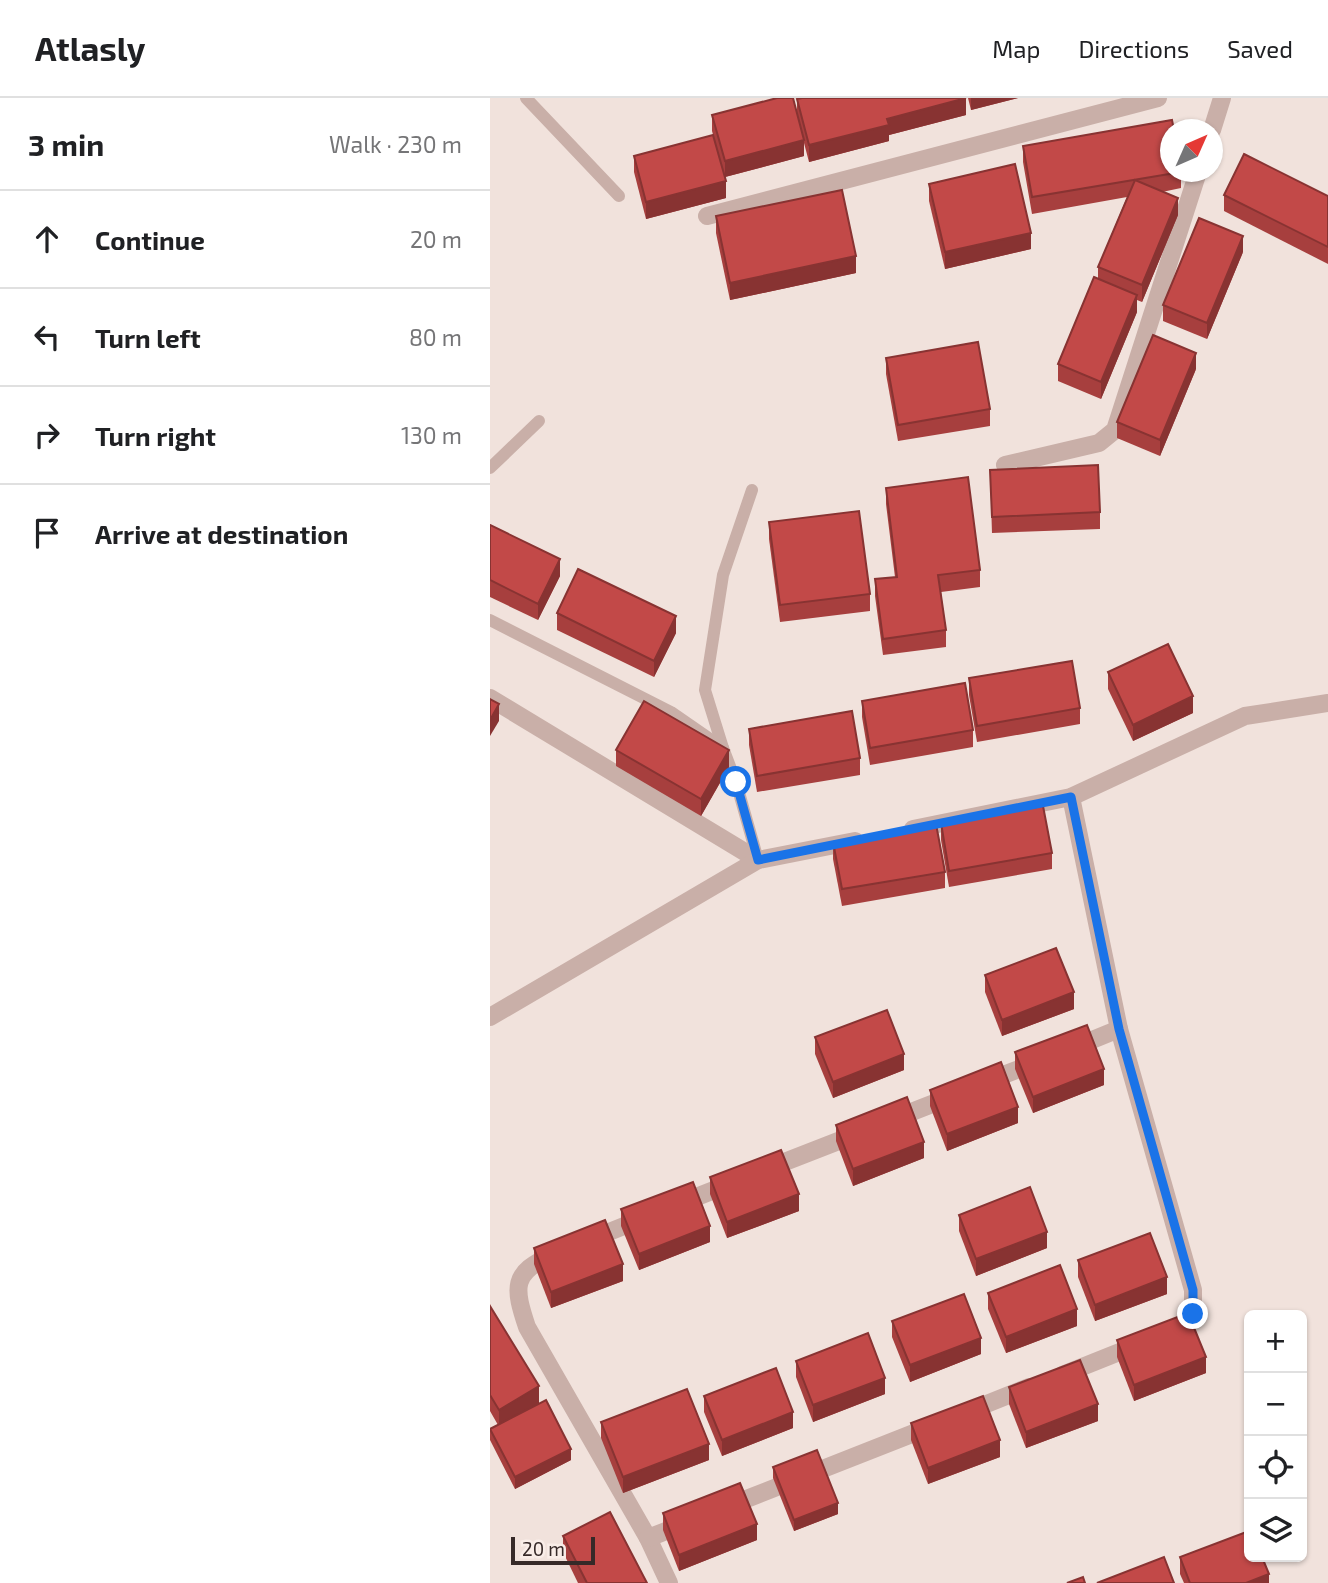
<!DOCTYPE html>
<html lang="en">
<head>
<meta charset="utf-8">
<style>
  :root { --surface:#fff; --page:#f2f2f2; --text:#202124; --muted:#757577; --line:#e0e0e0 }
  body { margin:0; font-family:"Exo 2",sans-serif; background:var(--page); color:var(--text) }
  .controls { position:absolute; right:21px; bottom:21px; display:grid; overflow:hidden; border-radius:10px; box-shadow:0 2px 5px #0004 }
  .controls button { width:63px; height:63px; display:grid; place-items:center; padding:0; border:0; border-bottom:2px solid var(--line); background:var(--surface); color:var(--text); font:35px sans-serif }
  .compass { position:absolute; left:670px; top:21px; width:63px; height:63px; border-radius:50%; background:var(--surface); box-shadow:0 2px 5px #0004; rotate:45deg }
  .scale { position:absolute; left:21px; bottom:18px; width:84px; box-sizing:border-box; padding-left:7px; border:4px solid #362928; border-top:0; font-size:19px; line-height:24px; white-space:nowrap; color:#362928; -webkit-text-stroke:5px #f9ede8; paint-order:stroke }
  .stop { position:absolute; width:21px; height:21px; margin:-16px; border:5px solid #1a73e8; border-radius:50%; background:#fff }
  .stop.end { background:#1a73e8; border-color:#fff; box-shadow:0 2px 7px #0008 }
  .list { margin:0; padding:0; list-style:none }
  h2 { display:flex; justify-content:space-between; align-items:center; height:91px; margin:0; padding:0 28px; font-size:30px }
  h2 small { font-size:23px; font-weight:400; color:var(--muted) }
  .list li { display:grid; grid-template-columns:46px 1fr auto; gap:21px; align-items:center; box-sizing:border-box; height:98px; padding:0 28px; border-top:2px solid var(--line) }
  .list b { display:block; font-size:26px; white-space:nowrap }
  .list em { font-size:23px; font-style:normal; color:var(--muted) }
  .icon { flex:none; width:38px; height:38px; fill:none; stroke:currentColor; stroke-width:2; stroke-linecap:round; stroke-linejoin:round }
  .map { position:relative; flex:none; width:838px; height:1485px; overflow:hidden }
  header { display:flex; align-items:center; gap:42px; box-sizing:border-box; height:98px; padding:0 35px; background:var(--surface); border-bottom:2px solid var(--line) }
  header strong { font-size:33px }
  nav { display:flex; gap:38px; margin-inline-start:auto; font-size:24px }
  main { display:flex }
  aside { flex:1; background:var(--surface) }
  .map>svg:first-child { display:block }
</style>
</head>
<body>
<header>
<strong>Atlasly</strong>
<nav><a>Map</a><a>Directions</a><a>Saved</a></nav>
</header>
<main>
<aside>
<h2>3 min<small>Walk · 230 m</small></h2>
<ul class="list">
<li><svg class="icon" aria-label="ahead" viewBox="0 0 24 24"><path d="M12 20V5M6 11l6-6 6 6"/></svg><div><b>Continue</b></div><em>20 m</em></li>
<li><svg class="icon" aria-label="left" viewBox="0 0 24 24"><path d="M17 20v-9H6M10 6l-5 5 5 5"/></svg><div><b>Turn left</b></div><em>80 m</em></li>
<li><svg class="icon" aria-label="right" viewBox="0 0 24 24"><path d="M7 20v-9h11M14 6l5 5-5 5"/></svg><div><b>Turn right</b></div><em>130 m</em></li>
<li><svg class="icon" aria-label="arrive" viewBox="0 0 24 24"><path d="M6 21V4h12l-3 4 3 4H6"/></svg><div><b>Arrive at destination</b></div></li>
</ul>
</aside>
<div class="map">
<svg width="838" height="1485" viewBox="0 0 838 1485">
  <rect width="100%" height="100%" fill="#f1e2dc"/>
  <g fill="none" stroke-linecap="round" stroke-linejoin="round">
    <g stroke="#c9afa8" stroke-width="12">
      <path d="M36 0 129 98"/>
      <path d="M0 370 49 323"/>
      <path d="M0 522 181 614 233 650 246 684 268 762"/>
      <path d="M233 650 215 592 233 477 262 392"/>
    </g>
    <g stroke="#c9afa8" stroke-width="18">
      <path d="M722 32 732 0"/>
      <path d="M217 118 668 0"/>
      <path d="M515 367 609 345 625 332 708 74"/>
      <path d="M0 600 268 762 365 743"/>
      <path d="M581 699 629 931 703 1192V1216L688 1231 682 1233"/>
      <path d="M423 731 581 699 755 618 838 605"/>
      <path d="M0 919 268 762"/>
      <path d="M580 951 629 931"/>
      <path d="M495 984 547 964"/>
      <path d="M401 1022 460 999"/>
      <path d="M274 1072 369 1035"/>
      <path d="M186 1107 242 1085"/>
      <path d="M99 1142 154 1120"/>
      <path d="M63 1157C21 1174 24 1190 37 1229L158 1440 179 1485"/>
      <path d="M572 1277 647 1247"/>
      <path d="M474 1315 539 1289"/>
      <path d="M236 1409 442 1328"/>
      <path d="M158 1440 194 1426"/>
    </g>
  </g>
  <g fill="#a73f3e">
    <path d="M478 0H528L481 12Z"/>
    <path d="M307 1 476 17 399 37V43L319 64 314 45V58L235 79 222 33V17L307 15Z"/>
    <path d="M533 48 691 74V90L672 94 688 117 652 204 647 202V214L611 301 568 283V266L608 181V169L637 99 542 116 533 64Z"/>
    <path d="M144 58 236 100 156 121 144 74Z"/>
    <path d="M439 86 541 151 455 171 439 103Z"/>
    <path d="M734 97 838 98V166L734 113Z"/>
    <path d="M226 118 366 175 240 202 226 135Z"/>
    <path d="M753 154 717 241 673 223V207Z"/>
    <path d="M396 260 500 311V328L408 343 396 276Z"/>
    <path d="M706 271 670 358 627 340V324Z"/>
    <path d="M500 372 610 414V431L502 435Z"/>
    <path d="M396 390 490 472V489L451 494 456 532V549L393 557 385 498V481L405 479 396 406Z"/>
    <path d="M279 424 380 496V513L290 524 279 441Z"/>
    <path d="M0 427 70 478 48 522 0 499Z"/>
    <path d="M67 515 186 535 164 579 67 532Z"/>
    <path d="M618 574 703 615 643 643 618 591Z"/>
    <path d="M479 580 590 610V626L487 644 479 597Z"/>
    <path d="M372 603 483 632V649L380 667 372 619Z"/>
    <path d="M259 631 370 660V677L267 694 259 647Z"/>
    <path d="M126 652 239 669 211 718 126 668Z"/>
    <path d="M451 725 562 755V771L459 789 451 742Z"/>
    <path d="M343 744 455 774V790L352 808 343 761Z"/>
    <path d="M495 877 584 911 512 938 495 894Z"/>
    <path d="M325 939 414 972 343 1000 325 956Z"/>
    <path d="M525 954 614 987 543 1015 525 971Z"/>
    <path d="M440 992 528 1025 457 1053 440 1008Z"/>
    <path d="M346 1027 434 1060 363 1088 346 1043Z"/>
    <path d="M220 1079 309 1113 237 1140 220 1096Z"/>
    <path d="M131 1111 220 1144 149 1172 131 1128Z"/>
    <path d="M469 1117 557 1150 486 1178 469 1133Z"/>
    <path d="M44 1150 133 1183 61 1210 44 1166Z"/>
    <path d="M588 1162 677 1196 605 1223 588 1179Z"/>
    <path d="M498 1195 587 1228 516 1255 498 1211Z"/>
    <path d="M0 1208 49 1305 38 1311 81 1362 25 1391 0 1342V1331L8 1327 0 1313Z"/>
    <path d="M402 1223 491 1256 420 1284 402 1239Z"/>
    <path d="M627 1242 716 1275 644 1303 627 1259Z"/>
    <path d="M306 1263 395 1296 323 1324 306 1279Z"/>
    <path d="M519 1289 608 1323 536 1350 519 1306Z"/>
    <path d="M214 1298 303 1330 232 1358 214 1314Z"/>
    <path d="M111 1324 219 1362 133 1395 111 1340Z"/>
    <path d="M421 1325 510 1359 438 1386 421 1342Z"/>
    <path d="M283 1369 348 1416 304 1433 283 1380Z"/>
    <path d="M173 1415 267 1442 189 1473 173 1432Z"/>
    <path d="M73 1438 157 1485H88L73 1454Z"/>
    <path d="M690 1459 779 1485H694L690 1476Z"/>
  </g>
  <g fill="#883332">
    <path d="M476 0V17L399 37V43L319 64V47L397 21Z"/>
    <path d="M481 0H528L481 12Z"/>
    <path d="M314 42V58L235 79V63Z"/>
    <path d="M236 83V100L156 121V104Z"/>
    <path d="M688 100V117L652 204V187Z"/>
    <path d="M541 135V151L455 171V154Z"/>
    <path d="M753 138V154L717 241V225Z"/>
    <path d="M366 158V175L240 202V185Z"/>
    <path d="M647 197V214L611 301V284Z"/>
    <path d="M706 255V271L670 358V342Z"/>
    <path d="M70 461V478L48 522V506Z"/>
    <path d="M186 518V535L164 579V563Z"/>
    <path d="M703 598V615L643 643V627Z"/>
    <path d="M9 606V623L0 638V622Z"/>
    <path d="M239 652V669L211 718V701Z"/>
    <path d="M584 894V911L512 938V922Z"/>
    <path d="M414 956V972L343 1000V984Z"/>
    <path d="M614 971V987L543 1015V999Z"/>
    <path d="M528 1009V1025L457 1053V1036Z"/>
    <path d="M434 1044V1060L363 1088V1071Z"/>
    <path d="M309 1096V1113L237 1140V1124Z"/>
    <path d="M220 1128V1144L149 1172V1156Z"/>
    <path d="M557 1134V1150L486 1178V1161Z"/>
    <path d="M133 1166V1183L61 1210V1194Z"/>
    <path d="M677 1179V1196L605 1223V1207Z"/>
    <path d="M587 1211V1228L516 1255V1239Z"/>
    <path d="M491 1240V1256L420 1284V1267Z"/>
    <path d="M716 1259V1275L644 1303V1287Z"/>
    <path d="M395 1280V1296L323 1324V1307Z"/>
    <path d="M49 1288V1305L9 1329V1312Z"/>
    <path d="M608 1306V1323L536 1350V1334Z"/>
    <path d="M303 1314V1330L232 1358V1342Z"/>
    <path d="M510 1342V1359L438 1386V1370Z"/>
    <path d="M219 1346V1362L133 1395V1379Z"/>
    <path d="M81 1351V1362L25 1391V1379Z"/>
    <path d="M348 1405V1416L304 1433V1422Z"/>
    <path d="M267 1426V1442L189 1473V1457Z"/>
    <path d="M779 1476V1485H756Z"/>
  </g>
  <g fill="#c24948" stroke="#883332" stroke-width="2">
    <path d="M287 0H303L314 42 235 63 222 17Z"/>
    <path d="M312 0H476L397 21 399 27 319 47 307 1Z"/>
    <path d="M682 22 684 32H681V74H691L542 99 533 48Z"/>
    <path d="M223 37 236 83 156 104 144 58Z"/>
    <path d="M754 56 838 98V149L734 97Z"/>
    <path d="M525 66 541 135 455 154 439 86Z"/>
    <path d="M645 82 688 100 652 187 608 169Z"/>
    <path d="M352 92 366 158 240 185 226 118Z"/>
    <path d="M709 120 753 138 717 225 673 207Z"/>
    <path d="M604 179 647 197 611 284 568 266Z"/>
    <path d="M663 237 706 255 670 342 627 324Z"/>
    <path d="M488 244 500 311 408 327 396 260Z"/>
    <path d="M608 367 610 414 502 419 500 372Z"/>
    <path d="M478 379 490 472 448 477 456 532 393 541 385 481 407 479 396 390Z"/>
    <path d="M369 413 380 496 290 507 279 424Z"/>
    <path d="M0 427 70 461 48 506 0 482Z"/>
    <path d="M88 471 186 518 164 563 67 515Z"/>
    <path d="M678 546 703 598 643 627 618 574Z"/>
    <path d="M582 563 590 610 487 628 479 580Z"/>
    <path d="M475 585 483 632 380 650 372 603Z"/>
    <path d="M0 601 9 606 0 622Z"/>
    <path d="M154 603 239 652 211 701 126 652Z"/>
    <path d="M362 613 370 660 267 678 259 631Z"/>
    <path d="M553 708 562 755 459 773 451 725Z"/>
    <path d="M446 726 455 774 352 791 343 744Z"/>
    <path d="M566 850 584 894 512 922 495 877Z"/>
    <path d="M397 912 414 956 343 984 325 939Z"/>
    <path d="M597 927 614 971 543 999 525 954Z"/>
    <path d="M511 964 528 1009 457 1036 440 992Z"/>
    <path d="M417 999 434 1044 363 1071 346 1027Z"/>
    <path d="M291 1052 309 1096 237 1124 220 1079Z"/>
    <path d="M203 1084 220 1128 149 1156 131 1111Z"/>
    <path d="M540 1089 557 1134 486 1161 469 1117Z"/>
    <path d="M115 1122 133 1166 61 1194 44 1150Z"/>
    <path d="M660 1135 677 1179 605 1207 588 1162Z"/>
    <path d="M570 1167 587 1211 516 1239 498 1195Z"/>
    <path d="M474 1196 491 1240 420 1267 402 1223Z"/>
    <path d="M0 1208 49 1288 9 1312 0 1297Z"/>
    <path d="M698 1215 716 1259 644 1287 627 1242Z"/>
    <path d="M378 1235 395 1280 323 1307 306 1263Z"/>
    <path d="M590 1262 608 1306 536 1334 519 1289Z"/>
    <path d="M286 1270 303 1314 232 1342 214 1298Z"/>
    <path d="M197 1291 219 1346 133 1379 111 1324Z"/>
    <path d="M493 1298 510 1342 438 1370 421 1325Z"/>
    <path d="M56 1302 81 1351 25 1379 0 1331Z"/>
    <path d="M327 1352 348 1405 304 1422 283 1369Z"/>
    <path d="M250 1385 267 1426 189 1457 173 1415Z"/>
    <path d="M120 1414 157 1485H97L73 1438Z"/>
    <path d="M759 1433V1459H772L779 1476 756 1485H700L690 1459Z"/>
    <path d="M674 1459 684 1485H607Z"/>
    <path d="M593 1479 595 1485H577Z"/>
  </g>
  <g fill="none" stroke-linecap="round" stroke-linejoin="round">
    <path stroke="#1a73e8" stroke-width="9" d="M246 684 268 762 581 699 629 931 703 1192V1216"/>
  </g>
</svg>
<div class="controls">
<button>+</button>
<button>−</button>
<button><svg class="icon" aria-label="locate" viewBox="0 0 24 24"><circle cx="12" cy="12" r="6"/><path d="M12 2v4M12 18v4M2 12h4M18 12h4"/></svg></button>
<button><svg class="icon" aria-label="layers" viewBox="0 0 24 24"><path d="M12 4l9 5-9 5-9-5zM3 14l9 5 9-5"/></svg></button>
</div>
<svg class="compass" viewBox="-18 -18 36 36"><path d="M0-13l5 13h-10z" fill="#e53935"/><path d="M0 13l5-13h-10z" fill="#757577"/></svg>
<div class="scale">20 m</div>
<div class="stop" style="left:246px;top:684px"></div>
<div class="stop end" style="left:703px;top:1216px"></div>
</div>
</main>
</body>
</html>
